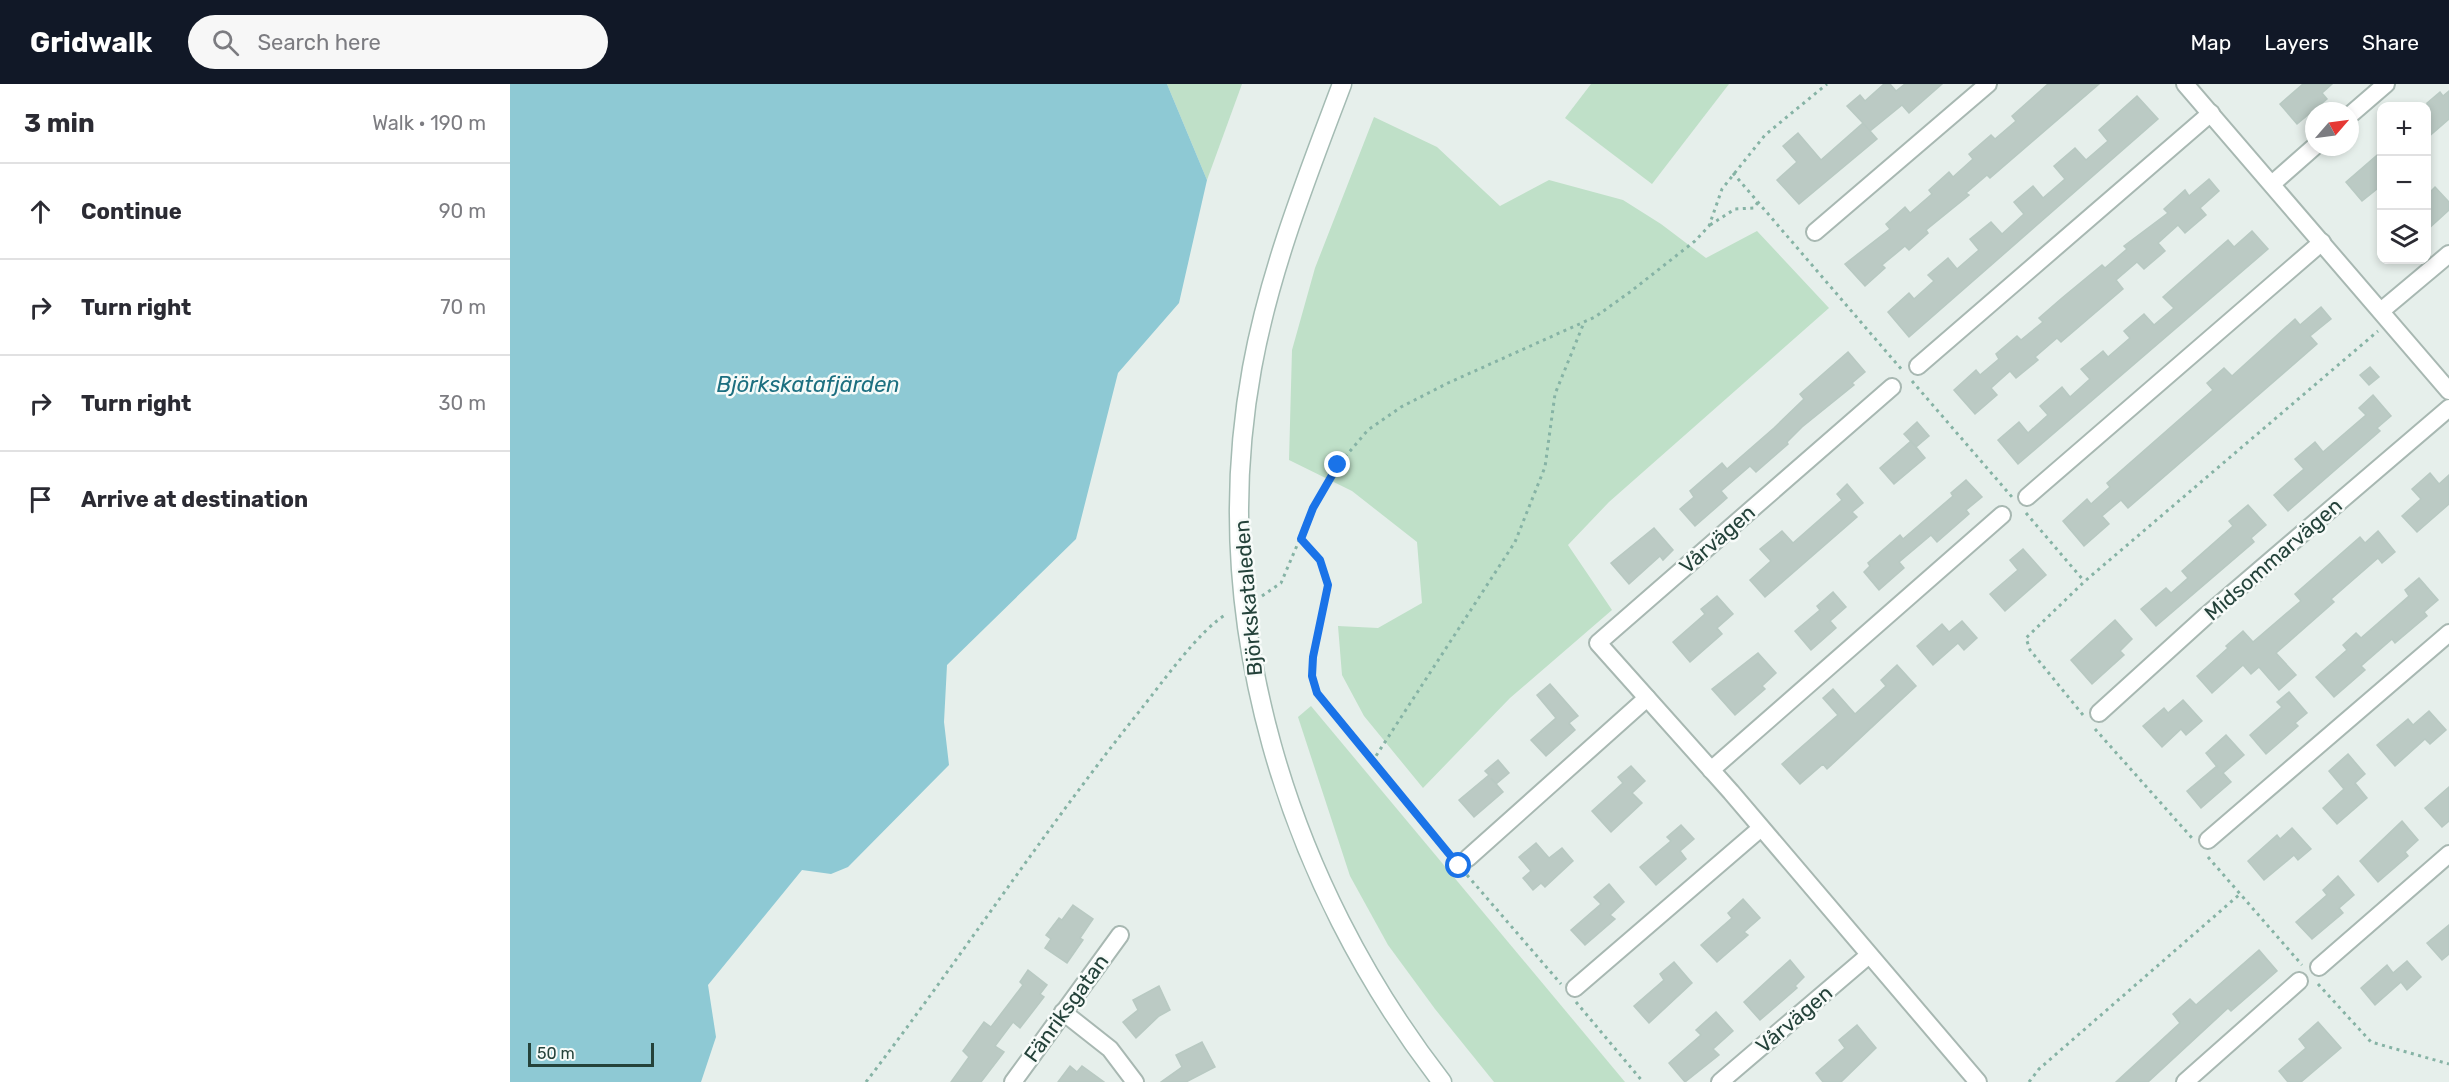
<!DOCTYPE html>
<html lang="en">
<head>
<meta charset="utf-8">
<style>
  :root { --surface:#fff; --page:#f7f7f7; --text:#2b2b33; --muted:#7c7c81; --line:#e1e1e2; --accent:#111827 }
  body { margin:0; font-family:Rubik,sans-serif; background:var(--page); color:var(--text) }
  .controls { position:absolute; right:18px; top:18px; display:grid; overflow:hidden; border-radius:12px; box-shadow:0 3px 9px #0003 }
  .controls button { width:54px; height:54px; display:grid; place-items:center; padding:0; border:0; border-bottom:2px solid var(--line); background:var(--surface); color:var(--text); font:30px sans-serif }
  .compass { position:absolute; left:1795px; top:18px; width:54px; height:54px; border-radius:50%; background:var(--surface); box-shadow:0 3px 9px #0003; rotate:62deg }
  .scale { position:absolute; left:18px; bottom:15px; width:126px; box-sizing:border-box; padding-left:6px; border:3px solid #24423a; border-top:0; font-size:16px; line-height:21px; white-space:nowrap; color:#24423a; -webkit-text-stroke:4px #f7fbf9; paint-order:stroke }
  .stop { position:absolute; width:18px; height:18px; margin:-14px; border:4px solid #1a73e8; border-radius:50%; background:#fff }
  .stop.end { background:#1a73e8; border-color:#fff; box-shadow:0 2px 6px #0008 }
  .list { margin:0; padding:0; list-style:none }
  h2 { display:flex; justify-content:space-between; align-items:center; height:78px; margin:0; padding:0 24px; font-size:26px }
  h2 small { font-size:20px; font-weight:400; color:var(--muted) }
  .list li { display:grid; grid-template-columns:39px 1fr auto; gap:18px; align-items:center; box-sizing:border-box; height:96px; padding:0 24px; border-top:2px solid var(--line) }
  .list b { display:block; font-size:22px; white-space:nowrap }
  .list em { font-size:20px; font-style:normal; color:var(--muted) }
  .icon { flex:none; width:33px; height:33px; fill:none; stroke:currentColor; stroke-width:2; stroke-linecap:round; stroke-linejoin:round }
  .map { position:relative; flex:none; width:1939px; height:998px; overflow:hidden }
  header { display:flex; align-items:center; gap:36px; box-sizing:border-box; height:84px; padding:0 30px; background:var(--accent); color:#fff }
  header strong { font-size:28px }
  nav { display:flex; gap:33px; margin-inline-start:auto; font-size:21px }
  .search { width:420px; height:54px; background:var(--page); display:flex; align-items:center; gap:15px; box-sizing:border-box; padding:0 21px; border-radius:33px; color:var(--muted); font-size:22px }
  main { display:flex }
  aside { flex:1; background:var(--surface) }
  .map>svg:first-child { display:block }
</style>
</head>
<body>
<header>
<strong>Gridwalk</strong>
<div class="search"><svg class="icon" aria-label="search" viewBox="0 0 24 24"><circle cx="10" cy="10" r="6"/><path d="M15 15l6 6"/></svg>Search here</div>
<nav><a>Map</a><a>Layers</a><a>Share</a></nav>
</header>
<main>
<aside>
<h2>3 min<small>Walk · 190 m</small></h2>
<ul class="list">
<li><svg class="icon" aria-label="ahead" viewBox="0 0 24 24"><path d="M12 20V5M6 11l6-6 6 6"/></svg><div><b>Continue</b></div><em>90 m</em></li>
<li><svg class="icon" aria-label="right" viewBox="0 0 24 24"><path d="M7 20v-9h11M14 6l5 5-5 5"/></svg><div><b>Turn right</b></div><em>70 m</em></li>
<li><svg class="icon" aria-label="right" viewBox="0 0 24 24"><path d="M7 20v-9h11M14 6l5 5-5 5"/></svg><div><b>Turn right</b></div><em>30 m</em></li>
<li><svg class="icon" aria-label="arrive" viewBox="0 0 24 24"><path d="M6 21V4h12l-3 4 3 4H6"/></svg><div><b>Arrive at destination</b></div></li>
</ul>
</aside>
<div class="map">
<svg width="1939" height="998" viewBox="0 0 1939 998">
  <rect width="100%" height="100%" fill="#e6efeb"/>
  <g fill="#bfe0c8">
    <path d="M657 0H732L697 96Z"/>
    <path d="M1081 0H1219L1142 100 1055 34Z"/>
    <path d="M864 33 927 63 990 122 1039 96 1113 116 1151 140 1196 174 1247 147 1319 224 1099 418 1058 461 1102 526 1000 614 913 704 854 632 832 591 828 542 868 544 912 519 907 458 842 407 779 376 782 266 805 184Z"/>
    <path d="M801 622 1115 998H984L925 925 878 861 840 792 788 633Z"/>
  </g>
  <path fill="#8ec9d4" d="M0 0H657L697 96 669 219 608 289 566 455 437 581 434 638 439 681 338 783 321 790 292 786 198 901 206 953 191 998H0Z"/>
  <g fill="#bbcac4" stroke="#b8c9c2" stroke-width="1.5">
    <path d="M1374 0H1380L1386 7 1395 0H1432L1399 29 1392 21 1360 47 1353 39 1367 55 1289 120 1267 96 1287 78 1273 62 1288 49 1311 76 1353 39 1337 22 1350 11 1355 17Z"/>
    <path d="M1538 0H1589L1480 94 1477 91 1456 109 1459 111 1416 146 1418 149 1399 166 1395 162 1372 181 1375 184 1355 202 1335 180 1380 145 1376 140 1395 123 1400 129 1422 110 1419 106 1439 88 1443 93 1463 75 1459 70 1481 51 1485 55 1506 37 1502 32Z"/>
    <path d="M1793 0H1822L1812 9 1817 15 1787 40 1770 20Z"/>
    <path d="M1939 7V35L1917 54V19L1930 8 1933 12Z"/>
    <path d="M1627 12 1648 35 1399 253 1378 228 1399 209 1404 215 1424 197 1418 191 1438 174 1447 185 1469 166 1460 155 1481 138 1492 150 1514 130 1504 118 1523 102 1533 114 1555 95 1544 82 1565 64 1576 76 1598 57 1589 46Z"/>
    <path d="M1872 67V101L1852 117 1836 98Z"/>
    <path d="M1699 95 1709 107 1690 124 1696 131 1675 149 1668 141 1648 159 1655 167 1634 185 1627 178 1606 196 1613 205 1551 258 1547 254 1525 273 1528 276 1506 294 1500 287 1481 304 1487 311 1465 330 1444 306 1466 286 1470 291 1489 275 1486 270 1507 252 1511 256 1533 238 1529 234 1552 214 1592 181 1595 184 1617 165 1614 162 1658 129 1654 125 1675 106 1679 112Z"/>
    <path d="M1925 103 1939 118V126L1917 146V111Z"/>
    <path d="M1742 147 1758 165 1508 380 1488 356 1509 338 1518 349 1538 331 1530 322 1552 303 1560 313 1580 295 1571 285 1593 267 1598 273 1620 254 1614 247 1634 230 1644 241 1664 224 1653 213 1718 156 1724 163Z"/>
    <path d="M1811 223 1821 235 1800 252 1807 260 1618 424 1611 416 1592 432 1599 440 1574 462 1553 437 1577 415 1581 420 1600 403 1597 399 1703 306 1697 299 1714 284 1722 292 1785 235 1790 241Z"/>
    <path d="M1338 268 1355 288 1342 299 1344 301 1292 343 1277 358 1278 360 1246 388 1240 382 1211 407 1217 414 1185 442 1170 425 1184 413 1180 407 1212 379 1217 385 1264 344 1294 315 1290 310Z"/>
    <path d="M1860 283 1869 293 1859 301 1850 291Z"/>
    <path d="M1863 311 1881 332 1867 344 1870 347 1778 427 1764 411 1794 385 1785 375 1805 358 1813 368 1856 331 1849 324Z"/>
    <path d="M1407 338 1419 352 1406 363 1394 350Z"/>
    <path d="M1401 357 1415 374 1384 400 1370 384Z"/>
    <path d="M1920 389 1929 400 1939 391V420L1907 448 1892 432 1911 415 1902 405Z"/>
    <path d="M1456 396 1472 413 1456 426 1459 430 1427 458 1421 451 1389 478 1394 484 1369 506 1354 488 1360 482 1358 479 1390 451 1393 455 1443 412 1441 409Z"/>
    <path d="M1337 400 1353 419 1342 428 1347 433 1255 513 1240 496 1261 477 1250 465 1272 447 1283 459 1332 416 1327 410Z"/>
    <path d="M1738 421 1756 441 1741 454 1744 458 1646 542 1631 525 1656 504 1661 509 1678 494 1672 487 1723 442 1719 437Z"/>
    <path d="M1144 444 1163 466 1153 476 1150 472 1119 500 1101 479Z"/>
    <path d="M1868 447 1885 468 1872 479 1868 474 1821 515 1824 518 1766 569 1786 591 1769 606 1749 583 1741 590 1733 581 1702 609 1687 592 1718 564 1716 562 1733 547 1743 558 1791 517 1785 510 1850 453 1855 459Z"/>
    <path d="M1513 465 1536 491 1495 527 1480 510 1508 486 1500 476Z"/>
    <path d="M1909 494 1928 516 1914 528 1917 532 1885 559 1882 555 1851 582 1855 586 1824 613 1806 593 1837 566 1833 561 1846 549 1851 554 1899 512 1895 506Z"/>
    <path d="M1323 508 1336 523 1320 537 1326 544 1301 566 1285 547 1310 526 1307 522Z"/>
    <path d="M1207 512 1223 530 1207 544 1212 550 1180 578 1163 558 1195 530 1191 525Z"/>
    <path d="M1605 536 1622 555 1610 567 1614 571 1582 600 1561 576Z"/>
    <path d="M1452 537 1467 554 1454 566 1448 559 1423 581 1407 562 1432 540 1439 548Z"/>
    <path d="M1248 569 1266 589 1252 602 1255 605 1225 631 1202 605Z"/>
    <path d="M1387 581 1406 602 1317 685 1313 680 1290 700 1272 680 1328 631 1313 614 1323 605 1345 630 1376 602 1371 596Z"/>
    <path d="M1040 600 1068 632 1059 639 1065 646 1036 672 1021 656 1046 634 1027 611Z"/>
    <path d="M1779 608 1797 629 1785 639 1788 642 1756 670 1740 651 1772 623 1767 618Z"/>
    <path d="M1673 616 1692 637 1676 651 1671 645 1652 663 1633 642 1654 624 1658 629Z"/>
    <path d="M1919 627 1936 646 1920 660 1915 655 1885 682 1867 661 1898 635 1903 641Z"/>
    <path d="M1716 651 1734 671 1713 689 1721 698 1691 724 1677 707 1707 682 1708 684 1696 669Z"/>
    <path d="M1838 670 1855 690 1845 699 1857 714 1827 740 1813 724 1834 705 1819 687Z"/>
    <path d="M988 676 999 689 986 700 981 694 993 708 964 733 949 716 979 691 975 687Z"/>
    <path d="M1121 682 1135 697 1122 709 1132 719 1101 748 1082 727 1113 699 1108 693Z"/>
    <path d="M1939 703V737L1932 743 1915 724Z"/>
    <path d="M1892 737 1908 756 1895 768 1898 772 1868 798 1850 777Z"/>
    <path d="M1171 741 1184 755 1170 767 1176 775 1146 801 1130 783 1161 757 1157 753Z"/>
    <path d="M1782 744 1801 765 1788 776 1784 771 1754 796 1738 777 1767 751 1770 755Z"/>
    <path d="M1026 759 1039 774 1052 764 1063 777 1035 803 1031 799 1023 806 1013 794 1021 787 1009 773Z"/>
    <path d="M1828 792 1844 811 1829 824 1833 829 1802 855 1786 838 1817 811 1813 806Z"/>
    <path d="M1099 800 1114 818 1100 831 1105 835 1075 861 1061 846 1091 820 1084 813Z"/>
    <path d="M1233 815 1250 834 1234 848 1238 851 1207 878 1191 861 1222 834 1218 829Z"/>
    <path d="M563 821 583 835 570 854 573 856 557 879 535 864 541 855 536 851 549 834 552 836Z"/>
    <path d="M1939 841V870L1932 876 1917 859Z"/>
    <path d="M1749 866 1767 887 1721 927 1718 924 1638 998H1606L1670 939 1663 930 1680 915 1686 921Z"/>
    <path d="M1280 876 1294 893 1285 902 1287 904 1250 936 1234 918Z"/>
    <path d="M1897 877 1911 893 1897 906 1891 898 1865 921 1851 904 1877 881 1883 889Z"/>
    <path d="M1164 878 1182 899 1139 939 1124 922 1154 896 1150 890Z"/>
    <path d="M518 886 537 901 530 910 534 913 510 944 503 938 485 962 494 968 471 998H441L459 973 453 967 474 938 481 943 513 901 510 898Z"/>
    <path d="M649 902 660 926 649 932 626 954 613 938 628 926 623 916Z"/>
    <path d="M1206 928 1223 947 1203 965 1209 971 1175 998 1159 979 1191 951 1186 946Z"/>
    <path d="M1808 938 1831 964 1791 998H1778L1769 987 1796 964 1789 955Z"/>
    <path d="M1347 941 1366 964 1331 998H1313L1306 989 1335 964 1329 956Z"/>
    <path d="M692 958 705 983 676 998H651L672 983 666 971Z"/>
    <path d="M560 982 567 988 572 982 594 998H548Z"/>
  </g>
  <g fill="none" stroke-linecap="round" stroke-linejoin="round">
    <defs>
      <g id="street">
        <path d="M1675 0 1939 307"/>
        <path d="M1840 31 1876 0"/>
        <path d="M1762 100 1804 63"/>
        <path d="M1305 148 1478 0"/>
        <path d="M1871 227 1939 170"/>
        <path d="M1408 282 1701 29"/>
        <path d="M1382 303 1088 559 1221 708 1468 998"/>
        <path d="M1517 413 1812 158"/>
        <path d="M1589 629 1697 531 1939 324"/>
        <path d="M1201 686 1492 431"/>
        <path d="M1698 756 1939 549"/>
        <path d="M958 774 1137 614"/>
        <path d="M1809 883 1939 770"/>
        <path d="M1065 904 1251 744"/>
        <path d="M553 928 600 965 625 998"/>
        <path d="M503 998 610 851"/>
        <path d="M1210 998 1359 871"/>
        <path d="M1675 998 1789 897"/>
      </g>
      <path id="secondary" d="M832 0C797 93 760 185 742 284 696 536 777 798 932 998"/>
    </defs>
    <use href="#street" stroke="#a8b8b2" stroke-width="20"/>
    <use href="#secondary" stroke="#a4bbb3" stroke-width="21"/>
    <g stroke="#86b3a5" stroke-width="3" stroke-dasharray="3 4.5" stroke-linecap="butt">
      <path d="M1223 89 1392 286"/>
      <path d="M1200 141 1225 125 1244 124 1248 118"/>
      <path d="M1402 297 1502 413"/>
      <path d="M1516 429 1574 497"/>
      <path d="M791 455 810 476 818 501 803 573 802 592 807 609 941 772"/>
      <path d="M752 512 771 499 803 424 828 381 858 346 891 323 938 299 1085 233 1120 208 1185 157 1199 142 1212 105 1255 51 1317 0"/>
      <path d="M1573 631 1520 566 1516 554 1575 497 1868 247"/>
      <path d="M1585 645 1682 754"/>
      <path d="M862 678 1005 458 1035 383 1045 310 1073 241"/>
      <path d="M1698 773 1792 881"/>
      <path d="M957 791 1051 900"/>
      <path d="M1808 900 1861 958 1939 980"/>
      <path d="M1066 918 1133 998"/>
      <path d="M356 998C450 875 535 745 632 624 651 600 691 544 717 530"/>
      <path d="M1519 998 1529 985 1730 810"/>
    </g>
    <use href="#street" stroke="#fff" stroke-width="16"/>
    <use href="#secondary" stroke="#fff" stroke-width="18"/>
  </g>
  <g fill="none" stroke-linecap="round" stroke-linejoin="round">
    <path stroke="#1a73e8" stroke-width="8" d="M828 381 803 424 791 455 810 476 818 501 803 573 802 592 807 609 949 782"/>
  </g>
  <g text-anchor="middle" dominant-baseline="central" stroke-width="5" stroke-linejoin="round" paint-order="stroke">
    <g font-size="21" fill="#24423a" stroke="#f7fbf9">
      <text transform="translate(1207 455) rotate(-41)">Vårvägen</text>
      <text transform="translate(1763 475) rotate(-41)">Midsommarvägen</text>
      <text transform="translate(738 514) rotate(-95)">Björkskataleden</text>
      <text transform="translate(556 924) rotate(-54)">Fänriksgatan</text>
      <text transform="translate(1284 935) rotate(-40)">Vårvägen</text>
    </g>
    <g font-size="22" font-style="italic" fill="#1c6f80" stroke="#f7fbf9">
      <text x="298" y="300">Björkskatafjärden</text>
    </g>
  </g>
</svg>
<div class="controls">
<button>+</button>
<button>−</button>
<button><svg class="icon" aria-label="layers" viewBox="0 0 24 24"><path d="M12 4l9 5-9 5-9-5zM3 14l9 5 9-5"/></svg></button>
</div>
<svg class="compass" viewBox="-18 -18 36 36"><path d="M0-13l5 13h-10z" fill="#e53935"/><path d="M0 13l5-13h-10z" fill="#7c7c81"/></svg>
<div class="scale">50 m</div>
<div class="stop" style="left:949px;top:782px"></div>
<div class="stop end" style="left:828px;top:381px"></div>
</div>
</main>
</body>
</html>
